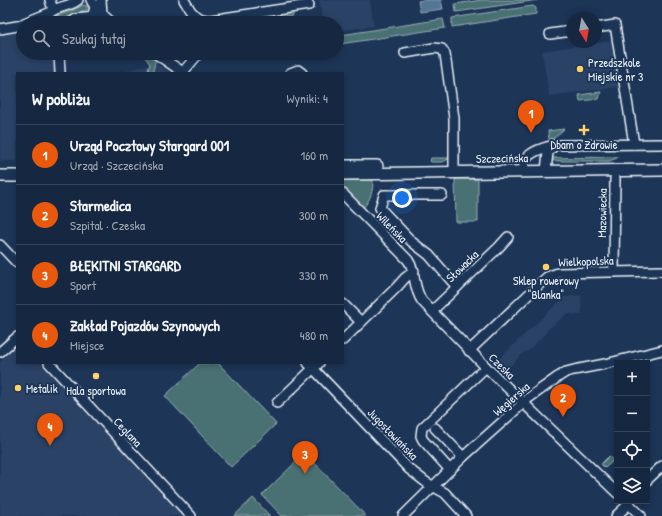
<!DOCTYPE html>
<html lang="pl">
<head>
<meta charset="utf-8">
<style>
  :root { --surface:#162841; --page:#1f3048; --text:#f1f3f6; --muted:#9ea6b1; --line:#35445a; --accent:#ea580c }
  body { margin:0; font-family:"Patrick Hand",sans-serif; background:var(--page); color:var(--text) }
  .controls { position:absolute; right:12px; bottom:12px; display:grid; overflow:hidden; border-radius:0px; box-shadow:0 2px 6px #0003 }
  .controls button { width:36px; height:36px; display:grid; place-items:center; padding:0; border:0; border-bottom:1px solid var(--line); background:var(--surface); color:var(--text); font:20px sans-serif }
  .compass { position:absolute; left:566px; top:12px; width:36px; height:36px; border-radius:50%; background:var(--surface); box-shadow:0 2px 6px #0003; rotate:169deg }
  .you { position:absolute; left:402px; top:198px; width:14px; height:14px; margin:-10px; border:3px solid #fff; border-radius:50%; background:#1a73e8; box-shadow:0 0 0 6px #1a73e833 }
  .badge { display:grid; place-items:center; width:26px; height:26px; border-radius:50%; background:var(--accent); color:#fff; font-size:13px; font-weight:700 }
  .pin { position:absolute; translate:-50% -33px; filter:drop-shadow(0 1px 2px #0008) }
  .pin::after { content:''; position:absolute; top:21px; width:14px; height:12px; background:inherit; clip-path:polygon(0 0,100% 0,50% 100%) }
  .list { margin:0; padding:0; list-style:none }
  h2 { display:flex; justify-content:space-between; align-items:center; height:52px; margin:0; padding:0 16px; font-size:17px }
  h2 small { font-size:13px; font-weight:400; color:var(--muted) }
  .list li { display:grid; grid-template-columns:26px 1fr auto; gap:12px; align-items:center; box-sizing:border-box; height:60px; padding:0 16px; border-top:1px solid var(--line) }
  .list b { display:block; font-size:15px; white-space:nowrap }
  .list p { margin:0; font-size:13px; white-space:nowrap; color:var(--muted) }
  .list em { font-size:13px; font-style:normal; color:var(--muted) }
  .icon { flex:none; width:22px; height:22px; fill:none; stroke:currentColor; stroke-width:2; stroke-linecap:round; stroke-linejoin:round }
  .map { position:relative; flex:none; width:662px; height:516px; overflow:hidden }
  .search { position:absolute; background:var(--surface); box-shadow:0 2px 6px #0003; left:16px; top:16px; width:328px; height:44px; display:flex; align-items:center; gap:10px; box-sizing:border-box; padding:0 14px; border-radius:22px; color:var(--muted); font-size:15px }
  .panel { position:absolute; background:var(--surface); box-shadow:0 2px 6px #0003; left:16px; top:72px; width:328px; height:292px; border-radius:0px }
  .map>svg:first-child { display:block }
</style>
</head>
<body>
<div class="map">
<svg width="662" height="516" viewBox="0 0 662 516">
  <rect width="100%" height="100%" fill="#1d3557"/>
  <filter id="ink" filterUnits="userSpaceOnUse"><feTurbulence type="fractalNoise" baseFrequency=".025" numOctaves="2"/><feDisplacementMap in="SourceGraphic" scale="8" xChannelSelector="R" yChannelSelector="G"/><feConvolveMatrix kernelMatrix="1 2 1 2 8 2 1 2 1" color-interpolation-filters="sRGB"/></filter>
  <g filter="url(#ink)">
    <g fill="#2a4266">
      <path d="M319 0H370L374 26 337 31V23H323Z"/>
      <path d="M23 31V53H54L56 73H17V161H0V36Z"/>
      <path d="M612 41 618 87 549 96 542 51Z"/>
      <path d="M155 63 171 73H119Z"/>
      <path d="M581 295 582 315 567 314 547 330 546 333 528 351 524 352 501 376 491 366 564 297Z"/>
      <path d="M16 346H17V363H40L184 516H0V362Z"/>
    </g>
    <g fill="#496f72" stroke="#98b0b5">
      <path d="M482 0H538L456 12 455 4Z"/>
      <path d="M83 5 87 6V9L86 11 73 15 59 22 56 20V16L72 11Z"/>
      <path d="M533 6 536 8V14L452 27V18Z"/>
      <path d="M291 11 293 12V16L257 21V16Z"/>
      <path d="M443 19 445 28 340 44 339 37 341 35Z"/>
      <path d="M142 53H149C159 60 154 62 153 72L148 70 150 64Z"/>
      <path d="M601 92 599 99 580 101 579 95Z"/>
      <path d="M564 129 554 138 549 139 548 131Z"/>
      <path d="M617 157V158L609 161H554L549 158Z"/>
      <path d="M431 158H450L443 162H431L430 161Z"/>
      <path d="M455 179H478V222H456Z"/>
      <path d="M343 180H373C373 191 371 199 363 208L343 186Z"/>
      <path d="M200 363H218L276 424 231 467 165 396Z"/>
      <path d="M305 453 366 516H282L262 495Z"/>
      <path d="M609 456 614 460 605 468 601 464Z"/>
      <path d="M253 498 270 516H234Z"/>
    </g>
    <path fill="#547495" stroke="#8fa6bd" d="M423 0H441L443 9 420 12 418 1Z"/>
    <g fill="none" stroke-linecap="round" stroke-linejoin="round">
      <defs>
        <g id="minor">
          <path d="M50 0 53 10"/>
          <path d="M91 0 95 7 93 14"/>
          <path d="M101 0 102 13"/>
          <path d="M184 0C192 13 194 19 210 20L309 5"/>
          <path d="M95 7 112 23"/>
          <path d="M24 23 49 13"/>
          <path d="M49 23 48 15C54 6 68 8 78 0"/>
          <path d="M70 23 76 19 94 17 106 19"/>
          <path d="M596 28 615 25 634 144"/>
          <path d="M0 29 23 25"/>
          <path d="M550 34 572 31"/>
          <path d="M59 53 60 73"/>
          <path d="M155 53 184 73"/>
          <path d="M405 53 434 48 442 49 445 54 454 118V172"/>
          <path d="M183 72 199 53"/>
          <path d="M290 73 298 70 302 73"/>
          <path d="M524 171C524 168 523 164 525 161 529 151 546 147 556 145L662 144"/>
          <path d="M546 171 548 152 554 146"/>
          <path d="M343 194 408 260C417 273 412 286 422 301L486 367 617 493"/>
          <path d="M442 195H384L380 208 412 242 429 255 457 287"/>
          <path d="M0 245 17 263"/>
          <path d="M614 272 615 178"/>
          <path d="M343 304 361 322"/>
          <path d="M432 311 499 247 508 237"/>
          <path d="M343 340 397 287 405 278 414 271"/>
          <path d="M469 351 547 277 558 273 662 271"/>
          <path d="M0 352 17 337"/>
          <path d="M49 363 191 516"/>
          <path d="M308 363 409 469 427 483 445 493 466 516"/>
          <path d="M277 403 319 363"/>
          <path d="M435 428 463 457"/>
          <path d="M450 470 423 440 421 436 422 428 486 367"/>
          <path d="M647 480 662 466"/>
          <path d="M626 501 641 516"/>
          <path d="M403 516 463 457 530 397 558 377 566 372 574 370 605 364 662 350"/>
          <path d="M616 516 629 504"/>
        </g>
        <g id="major">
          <path d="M343 166H377"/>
          <path d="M343 174 662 170"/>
          <path d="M0 176H17"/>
        </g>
      </defs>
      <use href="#minor" stroke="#e8f1f8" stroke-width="12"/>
      <use href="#major" stroke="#e8f1f8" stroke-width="14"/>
      <use href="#minor" stroke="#1d3557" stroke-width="9"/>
      <use href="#major" stroke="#1d3557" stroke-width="11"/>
    </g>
  </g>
  <g fill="#ffd166" stroke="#1d3557" stroke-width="1.5">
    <circle cx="580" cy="69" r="4"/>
    <path d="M582 124h4v4h4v4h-4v4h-4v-4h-4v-4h4z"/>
    <circle cx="546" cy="267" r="4"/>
    <circle cx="96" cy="376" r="4"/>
    <circle cx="18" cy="388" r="4"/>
  </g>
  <g text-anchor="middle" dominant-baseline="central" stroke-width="4" stroke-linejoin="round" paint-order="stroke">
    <g font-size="12" fill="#e8f1f8" stroke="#1d3557">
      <text x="588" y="62" text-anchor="start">Przedszkole<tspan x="588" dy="14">Miejskie nr 3</tspan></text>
      <text x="584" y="144">Dbam o Zdrowie</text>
      <text x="546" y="280">Sklep rowerowy<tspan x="546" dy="14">"Blanka"</tspan></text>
      <text x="26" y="388" text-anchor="start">Metalik</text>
      <text x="96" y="390">Hala sportowa</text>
    </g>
    <g font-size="12" fill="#e8f1f8" stroke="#1d3557">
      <text transform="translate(502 158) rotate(-1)">Szczecińska</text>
      <text transform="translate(602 213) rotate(-89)">Mazowiecka</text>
      <text transform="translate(392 227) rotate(45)">Wileńska</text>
      <text transform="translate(586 261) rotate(-2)">Wielkopolska</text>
      <text transform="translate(462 266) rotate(-44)">Słowacka</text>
      <text transform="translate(502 366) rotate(44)">Czeska</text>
      <text transform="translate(511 399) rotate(-41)">Węgierska</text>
      <text transform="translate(128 432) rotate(47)">Ceglana</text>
      <text transform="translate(393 434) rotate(46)">Jugosłowiańska</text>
    </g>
  </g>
</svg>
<div class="controls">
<button>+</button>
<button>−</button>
<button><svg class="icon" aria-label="locate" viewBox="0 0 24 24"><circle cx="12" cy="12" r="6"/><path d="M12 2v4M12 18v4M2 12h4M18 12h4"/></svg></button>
<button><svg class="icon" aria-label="layers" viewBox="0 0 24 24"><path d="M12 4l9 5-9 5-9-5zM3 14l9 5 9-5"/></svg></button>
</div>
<svg class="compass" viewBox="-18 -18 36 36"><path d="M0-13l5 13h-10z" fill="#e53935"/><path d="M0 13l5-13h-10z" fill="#9ea6b1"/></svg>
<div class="you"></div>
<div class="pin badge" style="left:531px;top:133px">1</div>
<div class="pin badge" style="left:563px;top:417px">2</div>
<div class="pin badge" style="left:305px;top:474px">3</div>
<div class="pin badge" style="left:50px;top:446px">4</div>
<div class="search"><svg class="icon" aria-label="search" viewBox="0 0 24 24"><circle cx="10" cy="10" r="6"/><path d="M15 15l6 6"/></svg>Szukaj tutaj</div>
<section class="panel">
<h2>W pobliżu<small>Wyniki: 4</small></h2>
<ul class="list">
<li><span class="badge">1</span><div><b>Urząd Pocztowy Stargard 001</b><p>Urząd · Szczecińska</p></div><em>160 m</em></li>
<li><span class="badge">2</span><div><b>Starmedica</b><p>Szpital · Czeska</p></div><em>300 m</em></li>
<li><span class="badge">3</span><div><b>BŁĘKITNI STARGARD</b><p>Sport</p></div><em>330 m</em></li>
<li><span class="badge">4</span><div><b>Zakład Pojazdów Szynowych</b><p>Miejsce</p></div><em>480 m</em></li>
</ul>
</section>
</div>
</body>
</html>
